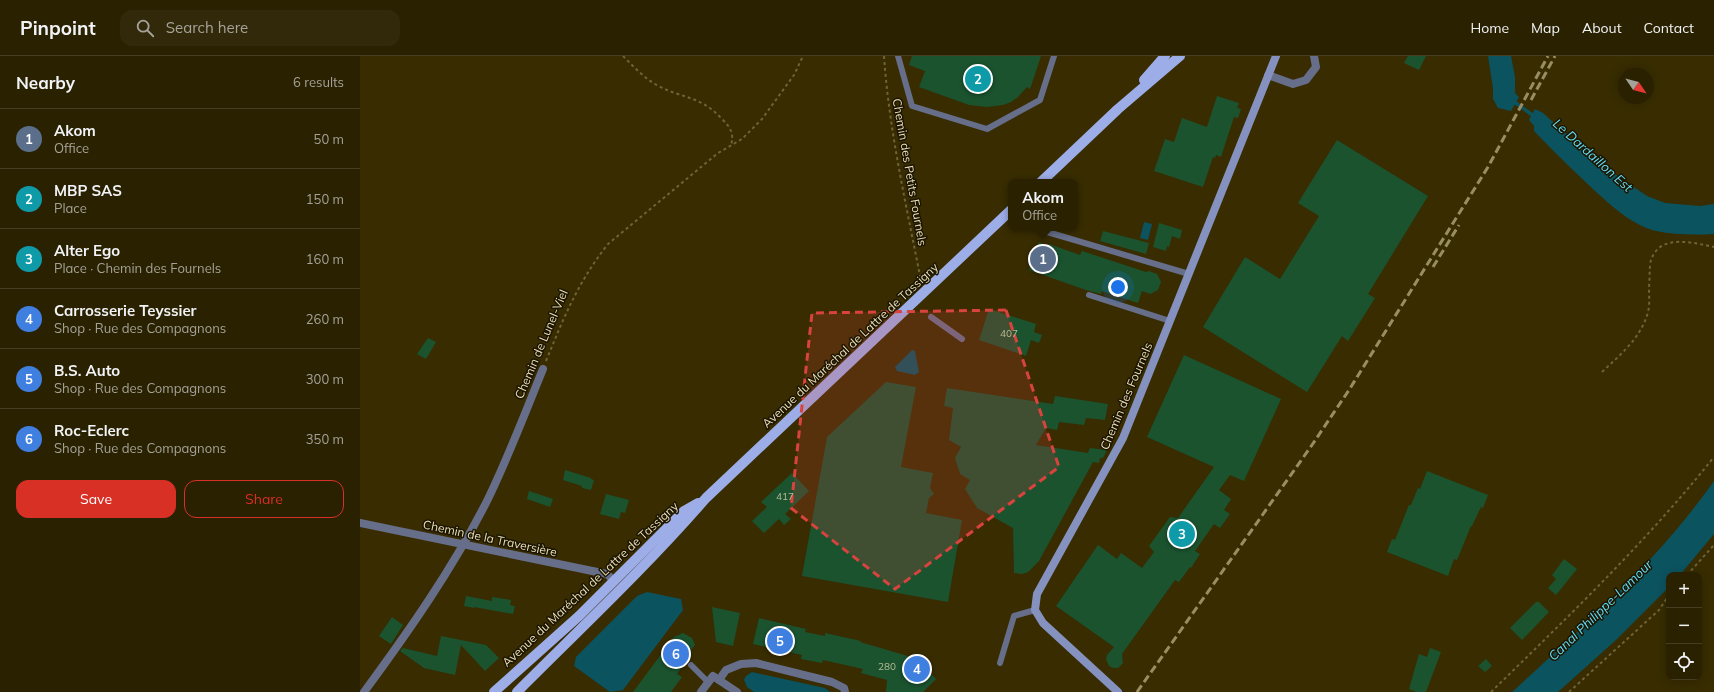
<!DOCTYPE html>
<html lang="en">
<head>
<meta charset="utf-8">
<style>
  :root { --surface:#2a2100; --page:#32290a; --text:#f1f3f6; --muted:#a5a399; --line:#463e22; --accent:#d93025 }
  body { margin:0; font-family:Mulish,sans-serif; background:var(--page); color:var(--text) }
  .controls { position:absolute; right:12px; bottom:12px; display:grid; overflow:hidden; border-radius:8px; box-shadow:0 2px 10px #0003 }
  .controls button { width:36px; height:36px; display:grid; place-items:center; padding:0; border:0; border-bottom:1px solid var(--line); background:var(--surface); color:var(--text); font:20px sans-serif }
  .compass { position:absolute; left:1258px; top:12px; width:36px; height:36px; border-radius:50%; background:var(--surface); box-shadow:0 2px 10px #0003; rotate:125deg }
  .you { position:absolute; left:758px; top:231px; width:14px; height:14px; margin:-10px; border:3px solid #fff; border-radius:50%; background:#1a73e8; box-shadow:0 0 0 6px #1a73e833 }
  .badge { display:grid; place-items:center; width:26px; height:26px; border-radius:50%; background:var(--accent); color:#fff; font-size:13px; font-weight:700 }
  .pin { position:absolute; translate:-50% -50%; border:2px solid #fff; box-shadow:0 1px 4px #0006 }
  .popup { position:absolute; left:648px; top:123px; width:70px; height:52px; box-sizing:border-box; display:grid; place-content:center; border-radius:8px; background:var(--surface); filter:drop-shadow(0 1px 3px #0005); font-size:13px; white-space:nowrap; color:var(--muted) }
  .popup b { font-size:15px; color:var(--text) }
  .popup::after { content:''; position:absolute; left:50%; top:100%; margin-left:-8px; border:8px solid transparent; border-top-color:var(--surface) }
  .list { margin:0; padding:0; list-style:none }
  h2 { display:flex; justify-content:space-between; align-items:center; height:52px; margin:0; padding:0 16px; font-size:17px }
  h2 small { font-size:13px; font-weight:400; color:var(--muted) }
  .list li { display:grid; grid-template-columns:26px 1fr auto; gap:12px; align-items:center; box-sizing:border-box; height:60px; padding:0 16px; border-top:1px solid var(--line) }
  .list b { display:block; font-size:15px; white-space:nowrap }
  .list p { margin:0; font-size:13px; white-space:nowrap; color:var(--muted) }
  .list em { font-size:13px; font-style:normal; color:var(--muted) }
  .actions { display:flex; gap:8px; padding:12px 16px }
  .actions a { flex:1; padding:9px 0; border:1px solid var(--accent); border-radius:12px; text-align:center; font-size:14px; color:var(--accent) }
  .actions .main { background:var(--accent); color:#fff }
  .icon { flex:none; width:22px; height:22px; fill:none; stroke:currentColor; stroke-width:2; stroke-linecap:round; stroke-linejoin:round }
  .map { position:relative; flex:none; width:1354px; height:636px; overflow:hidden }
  header { display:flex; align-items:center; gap:24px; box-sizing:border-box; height:56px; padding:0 20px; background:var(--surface); border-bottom:1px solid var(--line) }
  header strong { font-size:19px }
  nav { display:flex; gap:22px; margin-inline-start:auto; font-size:14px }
  .search { width:280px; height:36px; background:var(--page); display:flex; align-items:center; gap:10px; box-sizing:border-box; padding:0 14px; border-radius:12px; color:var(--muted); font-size:15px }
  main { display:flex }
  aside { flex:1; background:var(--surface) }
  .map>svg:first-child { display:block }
</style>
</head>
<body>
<header>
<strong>Pinpoint</strong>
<div class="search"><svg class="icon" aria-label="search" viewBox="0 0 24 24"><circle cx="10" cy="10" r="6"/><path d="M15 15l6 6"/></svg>Search here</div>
<nav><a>Home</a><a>Map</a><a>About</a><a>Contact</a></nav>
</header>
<main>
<aside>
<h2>Nearby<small>6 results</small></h2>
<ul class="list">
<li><span class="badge" style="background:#5c6f8a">1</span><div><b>Akom</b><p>Office</p></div><em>50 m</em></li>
<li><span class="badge" style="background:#0f9aa8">2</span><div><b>MBP SAS</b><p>Place</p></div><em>150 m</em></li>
<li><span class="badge" style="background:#0f9aa8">3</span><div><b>Alter Ego</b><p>Place · Chemin des Fournels</p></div><em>160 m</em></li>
<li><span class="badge" style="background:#3f7fe0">4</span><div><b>Carrosserie Teyssier</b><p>Shop · Rue des Compagnons</p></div><em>260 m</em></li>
<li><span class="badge" style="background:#3f7fe0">5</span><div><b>B.S. Auto</b><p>Shop · Rue des Compagnons</p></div><em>300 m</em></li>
<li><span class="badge" style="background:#3f7fe0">6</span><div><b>Roc-Eclerc</b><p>Shop · Rue des Compagnons</p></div><em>350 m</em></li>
</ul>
<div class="actions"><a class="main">Save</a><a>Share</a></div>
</aside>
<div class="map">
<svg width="1354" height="636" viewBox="0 0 1354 636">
  <rect width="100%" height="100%" fill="#382c00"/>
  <g fill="#0b535f">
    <path d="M1128 0H1151L1155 21V37L1159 41 1151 55 1138 52 1133 43V32Z"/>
    <path d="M1175 53 1183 57 1240 108 1287 140 1305 147 1340 150 1354 148V178C1335 179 1315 179 1296 175 1272 169 1253 151 1235 135 1214 115 1194 96 1174 75V70L1169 64Z"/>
    <path d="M784 166 792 168 788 184 780 182Z"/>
    <path d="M552 294 555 295 559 316 555 319 537 315 535 311Z"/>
    <path d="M1354 425V478L1320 519H1309V531L1256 584 1198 636H1152C1225 569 1296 507 1354 425Z"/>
    <path d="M287 536 321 543 323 554 263 634 250 636 214 610 216 601 277 540Z"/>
    <path d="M392 616 465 632 470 636H394L387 631 384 624 386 620Z"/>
  </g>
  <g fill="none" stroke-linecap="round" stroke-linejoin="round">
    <path stroke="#0b535f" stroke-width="3.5" d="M1153 45 1175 61"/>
  </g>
  <g fill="#1b532f">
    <path d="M552 0H681L670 33 667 31 658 41 651 46 643 49 627 51 609 49 559 31 565 15 549 9Z"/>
    <path d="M1048 0H1066L1059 14 1044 7Z"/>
    <path d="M857 40 879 47 877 52 881 53 878 62 874 61 861 101 856 99 855 102 853 101 843 131 794 115 805 83 814 86 822 62 847 71Z"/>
    <path d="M977 84 1068 140 1008 238 1015 242 988 285 982 280 947 336 843 271 885 201 920 223 959 160 938 147Z"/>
    <path d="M799 167 822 174 820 183 812 180 809 191 807 190 806 195 793 191Z"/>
    <path d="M743 175 789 187 786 198 740 185Z"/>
    <path d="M679 186 688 190 689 188 720 199 722 195 786 216 789 215 797 218 801 226 798 234 790 238 782 235 778 247 742 235 741 238 726 234 669 214Z"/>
    <path d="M629 253 676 268 674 276 682 279 679 287 671 284 666 300 619 284Z"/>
    <path d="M68 282 76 286 66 303 57 298Z"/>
    <path d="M824 299 921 343 884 425 870 419 859 434 871 443 864 454 870 458 860 472 854 468 835 495 840 498 831 512 830 511 819 526 815 524 762 598 763 607 758 612H753L749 610 746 603 747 599 754 591 696 550 738 489 757 503 761 497 782 512 794 496 789 490 810 461 818 462 854 411 787 381Z"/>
    <path d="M526 326 556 331 541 411 573 417 570 432 574 438 569 442 566 457 602 464 588 546 442 520 467 381Z"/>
    <path d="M587 332 693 348 695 340 748 348 745 364 726 362 724 369 699 366 697 374 686 372 676 389 728 397 730 392 747 394 743 402H740L739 407 733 406 679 505 668 516 662 518 654 517 653 472 617 452 605 433 610 424 600 418 595 402 601 391 589 384 593 352 584 350Z"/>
    <path d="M205 414 231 422V423L234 424 231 434 222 432V430L203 424Z"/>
    <path d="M1067 415 1128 439 1123 452 1121 451 1112 470H1111L1097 504 1094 503 1088 520 1027 496 1032 483 1035 484 1049 449H1051L1058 432 1060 433Z"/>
    <path d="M432 417 449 435 425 458 431 463 424 469 419 463 404 477 392 465 407 451 401 446Z"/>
    <path d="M169 435 193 443 190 451 167 443Z"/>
    <path d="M246 438 269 444 265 457 261 456 259 463 240 458Z"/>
    <path d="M1204 503 1217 513 1196 539 1188 532 1196 523 1192 519Z"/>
    <path d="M106 540 132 545V541L151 544 150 549 155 550 153 558 114 551V552L104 550Z"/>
    <path d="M1176 546H1179L1189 556 1162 584 1150 572Z"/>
    <path d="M352 551 380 557 373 590 356 586Z"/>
    <path d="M32 561 43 569 31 588 19 580Z"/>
    <path d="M399 562 446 573 445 576 465 580V577L501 585 500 586 558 603 576 623 563 636H526L527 624 501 617 503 613 463 604 462 607 441 603 442 599 393 588Z"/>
    <path d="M323 577 332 582 335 589 320 609 322 611 317 618 322 621 311 636H273L314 581Z"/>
    <path d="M81 580 126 589 139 602 125 615 101 589 95 619 64 612 40 595 43 592 77 600Z"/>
    <path d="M1070 592 1081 596 1066 636H1056L1049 633 1059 598 1067 601Z"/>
    <path d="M1126 603 1132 610 1125 616 1118 610Z"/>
  </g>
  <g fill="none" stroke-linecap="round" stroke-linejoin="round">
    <g stroke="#6f6339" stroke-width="2" stroke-dasharray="3 3" stroke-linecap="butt">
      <path d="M263 0C273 10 283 21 295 28 320 43 339 38 362 63 371 72 374 77 371 90"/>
      <path d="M524 0C529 74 546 148 560 220L563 225"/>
      <path d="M186 305C204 261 218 226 248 188L358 97 382 83 402 63 434 19 443 0"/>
      <path d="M1242 316C1261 298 1281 282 1288 256 1290 248 1289 239 1289 231 1290 223 1289 211 1291 204 1300 177 1334 187 1354 191"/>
      <path d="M1327 519 1354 489"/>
      <path d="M1131 636C1208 561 1286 486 1354 401"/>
      <path d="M1209 636 1299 554 1309 539"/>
    </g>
    <g stroke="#666e8a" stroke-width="6">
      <path d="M538 0 552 50 627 73 680 44 694 0"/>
      <path d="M684 175 829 218"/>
      <path d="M729 239 810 265"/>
      <path d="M571 261 602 283"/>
      <path d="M640 607 654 560 675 554"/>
      <path d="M331 609 348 626"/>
    </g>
    <g stroke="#666e8a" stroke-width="8">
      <path d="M908 19 933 28 946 24 956 11 954 0"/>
      <path d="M0 467 247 518 254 525"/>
      <path d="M359 624 366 614 381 608 396 607 472 626 484 632 485 636"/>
      <path d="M4 636C49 575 93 512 127 445 148 402 165 357 183 313"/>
      <path d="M341 636 353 620 377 636"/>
    </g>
    <path stroke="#8592bf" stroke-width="8" d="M758 636 683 567 675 554 677 538 763 382 916 0"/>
    <g stroke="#9dade8" stroke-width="10">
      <path d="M784 24 805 0"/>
      <path d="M681 126 758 53 820 0"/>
      <path d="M134 636 219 560 324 455 338 447"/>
      <path d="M157 636C221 572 287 510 346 442L651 154"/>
    </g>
    <g stroke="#998d65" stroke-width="3" stroke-dasharray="8 4" stroke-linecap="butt">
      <path d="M1171 44 1195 0"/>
      <path d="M1073 211 1099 169"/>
      <path d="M777 636 952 389 989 334 1128 111 1188 0"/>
    </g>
  </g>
  <path fill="#d9433e" fill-opacity="0.2" stroke="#d9433e" stroke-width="3" stroke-dasharray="8 5" stroke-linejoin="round" d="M646 254 699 411 535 533 431 452 452 257Z"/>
  <g text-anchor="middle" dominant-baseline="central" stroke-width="3" stroke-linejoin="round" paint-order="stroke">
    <g font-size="10" fill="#b7bc97">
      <text x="649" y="277">407</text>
      <text x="425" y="440">417</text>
      <text x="527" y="610">280</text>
    </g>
    <g font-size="12" fill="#ebdfba" stroke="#1c1500">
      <text transform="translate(550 116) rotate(80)">Chemin des Petits Fournels</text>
      <text transform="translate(181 288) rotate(-67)">Chemin de Lunel-Viel</text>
      <text transform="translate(490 289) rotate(-43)">Avenue du Maréchal de Lattre de Tassigny</text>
      <text transform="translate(766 340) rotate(-67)">Chemin des Fournels</text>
      <text transform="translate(130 482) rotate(12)">Chemin de la Traversière</text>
      <text transform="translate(230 528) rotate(-43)">Avenue du Maréchal de Lattre de Tassigny</text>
    </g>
    <g font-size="13" font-style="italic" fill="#62ddf5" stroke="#1c1500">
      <text transform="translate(1233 99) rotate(42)">Le Dardaillon Est</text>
      <text transform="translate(1240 554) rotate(-44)">Canal Philippe-Lamour</text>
    </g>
  </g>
</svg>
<div class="controls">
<button>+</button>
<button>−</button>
<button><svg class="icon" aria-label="locate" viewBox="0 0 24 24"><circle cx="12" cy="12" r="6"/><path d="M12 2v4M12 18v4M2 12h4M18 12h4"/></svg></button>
</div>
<svg class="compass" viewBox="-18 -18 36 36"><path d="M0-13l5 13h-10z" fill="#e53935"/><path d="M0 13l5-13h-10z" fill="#a5a399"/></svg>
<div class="you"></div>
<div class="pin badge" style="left:683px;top:203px;background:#5c6f8a">1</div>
<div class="popup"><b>Akom</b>Office</div>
<div class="pin badge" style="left:618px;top:23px;background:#0f9aa8">2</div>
<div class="pin badge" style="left:822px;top:478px;background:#0f9aa8">3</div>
<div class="pin badge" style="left:557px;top:613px;background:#3f7fe0">4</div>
<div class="pin badge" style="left:420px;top:585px;background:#3f7fe0">5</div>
<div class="pin badge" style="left:316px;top:598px;background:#3f7fe0">6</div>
</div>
</main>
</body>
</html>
